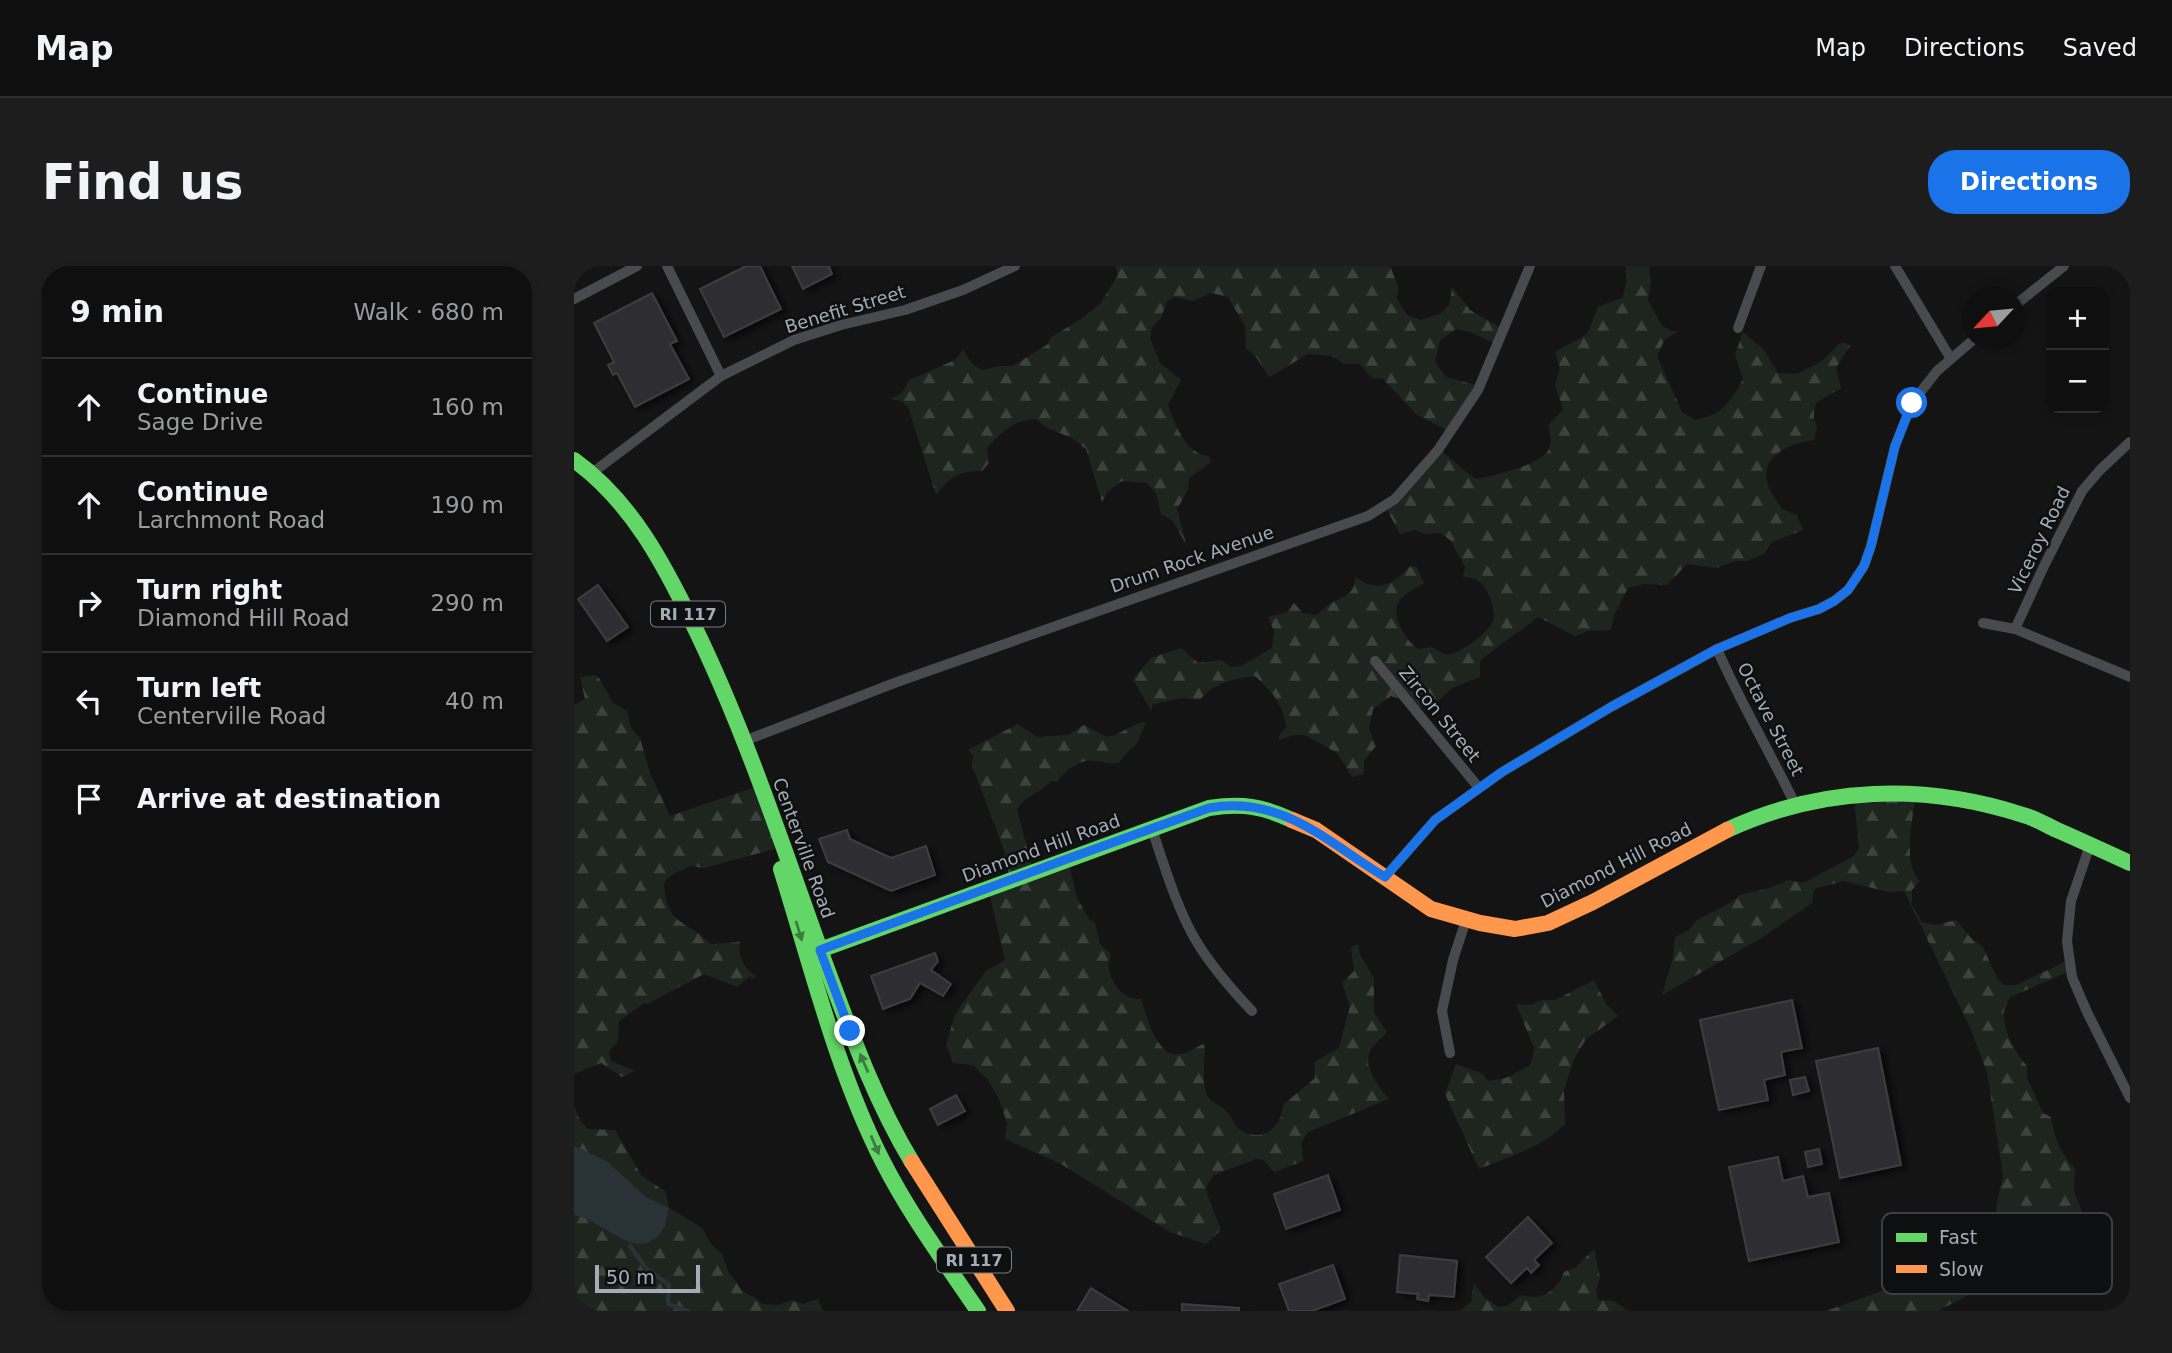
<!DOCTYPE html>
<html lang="en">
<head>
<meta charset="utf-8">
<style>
  :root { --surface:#0f0f0f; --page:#1d1d1d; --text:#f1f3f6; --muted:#9b9c9e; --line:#2f2f2f; --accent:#1a73e8 }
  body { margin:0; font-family:"DejaVu Sans",sans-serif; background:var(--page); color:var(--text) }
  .controls { position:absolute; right:21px; top:21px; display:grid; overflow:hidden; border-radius:14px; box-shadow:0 4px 10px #0003 }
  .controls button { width:63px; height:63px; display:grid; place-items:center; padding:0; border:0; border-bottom:2px solid var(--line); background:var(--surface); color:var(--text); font:35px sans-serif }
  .compass { position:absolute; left:1388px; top:21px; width:63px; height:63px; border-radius:50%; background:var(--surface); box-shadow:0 4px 10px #0003; rotate:244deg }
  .scale { position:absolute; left:21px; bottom:18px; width:105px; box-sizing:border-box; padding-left:7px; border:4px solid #a5acb6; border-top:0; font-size:19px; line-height:24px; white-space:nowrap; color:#a5acb6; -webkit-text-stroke:5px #0e0f10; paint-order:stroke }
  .stop { position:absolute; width:21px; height:21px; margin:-16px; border:5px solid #1a73e8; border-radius:50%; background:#fff }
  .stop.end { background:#1a73e8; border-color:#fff; box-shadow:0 2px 7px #0008 }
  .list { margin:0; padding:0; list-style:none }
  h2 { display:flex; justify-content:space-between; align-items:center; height:91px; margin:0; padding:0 28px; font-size:30px }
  h2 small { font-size:23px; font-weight:400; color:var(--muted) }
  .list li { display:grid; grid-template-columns:46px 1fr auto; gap:21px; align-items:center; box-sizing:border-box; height:98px; padding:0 28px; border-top:2px solid var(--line) }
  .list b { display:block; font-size:26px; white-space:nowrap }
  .list p { margin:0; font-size:23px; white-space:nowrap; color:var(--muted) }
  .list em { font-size:23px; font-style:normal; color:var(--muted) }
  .icon { flex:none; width:38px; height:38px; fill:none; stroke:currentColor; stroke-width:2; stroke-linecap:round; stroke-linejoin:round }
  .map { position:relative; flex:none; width:1556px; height:1045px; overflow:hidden; border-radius:28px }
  header { display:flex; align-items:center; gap:42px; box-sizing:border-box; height:98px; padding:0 35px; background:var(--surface); border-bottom:2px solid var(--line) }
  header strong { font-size:33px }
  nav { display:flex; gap:38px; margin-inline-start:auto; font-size:24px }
  .intro { display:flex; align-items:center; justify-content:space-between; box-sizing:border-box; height:168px; padding:0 42px }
  h1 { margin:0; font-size:49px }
  .button { padding:18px 32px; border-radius:28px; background:var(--accent); color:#fff; font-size:24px; font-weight:700 }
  main { display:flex; gap:42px; padding:0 42px }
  aside { flex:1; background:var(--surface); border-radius:28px; box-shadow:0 4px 10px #0003 }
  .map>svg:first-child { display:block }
</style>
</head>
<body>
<header>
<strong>Map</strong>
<nav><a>Map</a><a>Directions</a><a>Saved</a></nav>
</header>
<div class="intro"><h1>Find us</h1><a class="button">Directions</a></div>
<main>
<aside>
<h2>9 min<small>Walk · 680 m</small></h2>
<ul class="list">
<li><svg class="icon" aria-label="ahead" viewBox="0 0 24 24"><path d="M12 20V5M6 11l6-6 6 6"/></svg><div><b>Continue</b><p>Sage Drive</p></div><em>160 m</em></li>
<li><svg class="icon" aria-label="ahead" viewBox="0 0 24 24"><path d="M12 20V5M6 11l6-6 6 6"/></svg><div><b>Continue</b><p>Larchmont Road</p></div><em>190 m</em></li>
<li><svg class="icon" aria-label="right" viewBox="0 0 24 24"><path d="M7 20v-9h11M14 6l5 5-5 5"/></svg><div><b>Turn right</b><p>Diamond Hill Road</p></div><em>290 m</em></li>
<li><svg class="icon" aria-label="left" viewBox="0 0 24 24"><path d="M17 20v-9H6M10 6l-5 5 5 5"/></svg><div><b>Turn left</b><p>Centerville Road</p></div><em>40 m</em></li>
<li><svg class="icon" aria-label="arrive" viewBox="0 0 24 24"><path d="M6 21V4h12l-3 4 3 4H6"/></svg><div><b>Arrive at destination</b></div></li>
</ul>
</aside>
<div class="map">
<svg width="1556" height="1045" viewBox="0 0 1556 1045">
  <defs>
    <pattern id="forest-firs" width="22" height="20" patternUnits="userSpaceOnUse" patternTransform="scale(1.75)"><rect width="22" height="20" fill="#1e251e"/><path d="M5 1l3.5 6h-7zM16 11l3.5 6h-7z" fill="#3c423c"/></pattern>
    <filter id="shadow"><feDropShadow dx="5" dy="3" stdDeviation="3.5" flood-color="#0009"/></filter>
  </defs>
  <rect width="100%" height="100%" fill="#141414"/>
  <g fill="url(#forest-firs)">
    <path d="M541 0H816L824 20 823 33 833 49 847 54 866 48 876 38 878 21 896 44 929 63 923 78 896 66 882 63 866 74 861 96 872 111 905 120 874 165 842 148 809 113 798 112 786 98H770L758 90 734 88 695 111 682 91 672 82 671 60 654 31 637 27 619 35 601 31 593 35 587 52 578 61 576 72 586 97 607 114 594 139C602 159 610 187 635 190L637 196 615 212 614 224 603 243 613 280 599 255 587 248 582 227 573 217 548 215 533 226 528 236 512 183 498 172 473 162 462 153C440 153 427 167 413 182L415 197 408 205C386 204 374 212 362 229L334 141 327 135 316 133 328 127 335 114 381 94 389 84 398 98 408 104 426 100H439L474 78 476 72 507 53 527 37 544 9Z"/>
    <path d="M1051 0H1075L1077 15 1074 34 1088 60 1098 65H1105L1091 73 1083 90 1108 146 1121 154C1148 150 1157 135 1169 113L1161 89 1169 66 1190 84 1204 107 1223 108 1248 95 1266 77H1271L1276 80 1262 102 1267 122 1243 136 1240 143V152L1243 161 1240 174C1217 177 1185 189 1194 218 1196 227 1203 235 1208 243L1223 249 1229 264 1198 276 1190 288 1173 295H1161L1142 302 1113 298 1093 319 1071 318 1054 322 1041 347 1037 364 1014 365 1001 370 964 351C945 367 924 378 906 395V411L878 422 855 444 817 430 799 443 795 462 802 480 790 495V508L778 511 763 487 731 469H720L705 474V470L712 461C710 439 697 424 681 410 663 412 638 417 626 434L608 432 579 438 577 445 559 413 577 392 607 382 624 397 647 394 657 401 667 400 698 382 700 365 694 351 713 346 720 337 729 347 742 349C746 346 751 341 756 338 770 330 781 329 781 311 801 326 820 320 835 301L842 300 850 317C830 329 815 335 826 360 831 371 835 376 844 383L858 381C864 385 870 390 878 388 889 385 913 367 918 357 923 347 916 328 909 319 904 313 897 311 889 311L891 301 877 275 867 267 851 268 840 264 826 268 812 242 864 182 897 210 903 213C920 209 968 199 975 183 978 175 976 167 974 160L989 143 981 119 986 102 981 86 1013 68 1024 41 1049 31 1053 12Z"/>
    <path d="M21 409 25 412 39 437 53 445 57 462 66 472 76 507 96 550 184 520 200 578V583L130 602 117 600 99 608 90 616C93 661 110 652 137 678L166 676C163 690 170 702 182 710L178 713 176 710 163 721 130 708 73 738H69L45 755 44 775 35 785 37 795 61 805 48 811 27 797 0 808V439L11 433 6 411Z"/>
    <path d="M572 456 563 478 556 483 544 497C534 498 530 496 521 495 507 492 490 505 483 516L477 515C465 529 452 527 443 544L459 603 494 594 503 632 515 653 521 657 526 678 537 688C536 693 533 700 535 705 540 721 550 734 567 733 573 750 582 791 605 788 614 787 623 781 631 777 631 790 628 816 632 826 636 838 644 837 651 844 658 849 659 860 668 865 689 877 708 861 709 839L741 812 740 796 765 782 776 740 768 717 780 705 777 681 784 678 786 689 800 712V747L813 766C808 772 797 780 795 788 790 803 806 823 815 833L734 866 727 877 729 895 700 906 690 894 682 893 640 909 632 921 634 930 647 964 632 978 596 966 487 898 431 873 433 857 425 833 414 814 399 799 379 797 372 779 381 748 412 705 431 694 414 622 435 611 430 584 398 499 399 490 394 484 444 458 463 471 494 469 510 459 533 471C550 468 557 457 572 456Z"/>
    <path d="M1280 531H1341C1339 554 1328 599 1346 615L1338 624V639L1348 656 1361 659 1382 654 1397 672 1409 681 1423 712 1430 719H1442L1493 695 1494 706 1436 731C1434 736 1430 742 1430 747 1429 766 1441 786 1453 800V812L1469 847 1477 851C1480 871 1487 888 1501 903L1500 926 1508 945 1495 973 1496 975 1364 1045H1252L1305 1026 1407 983 1424 958 1422 942 1429 909 1413 806 1395 759 1330 625 1315 626 1269 615 1240 623 1238 637 1189 671 1088 729 1099 692 1101 671 1115 664 1123 654 1156 637 1166 629 1195 622 1215 614 1229 617 1280 590 1285 582Z"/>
    <path d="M1020 714 1032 738 1044 750 1012 773 1000 793 990 824 991 858C969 881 934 891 905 903L871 828 882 798 909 808 914 815 932 812 957 799 960 782 942 738 957 739 968 734H981Z"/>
    <path d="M0 840 6 854 14 863 41 864 67 909 92 926 95 942 128 962 138 979 148 988 154 1005 169 1026 180 1031 188 1038 205 1039 218 1034 229 1038 244 1033 249 1045H0V949L11 950 46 972 91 957 72 931 33 895 0 880Z"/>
    <path d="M1020 983 1026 1012 1022 1024 1024 1034 1040 1035 1054 1045H886L897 1036 900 1017 910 1031 924 1041 933 1040 948 1029C966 1036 984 1024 990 1006L1002 1001Z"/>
  </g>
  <path fill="#293337" d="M0 880 33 895 72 931 95 942 91 957 92 958C67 1005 32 954 0 949Z"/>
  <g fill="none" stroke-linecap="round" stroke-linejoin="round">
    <path stroke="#293337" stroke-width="4.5" d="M56 980 72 1002 95 1019 94 1038 114 1045"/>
  </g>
  <g fill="#2e2f30" stroke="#3c3e40" stroke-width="2" filter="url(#shadow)">
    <path d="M172 0H186L207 43 150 71 126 23Z"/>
    <path d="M218 0H255L258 8 229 23Z"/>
    <path d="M78 27 103 75 96 78 115 113 61 141 43 107 39 109 34 99 40 96 20 57Z"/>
    <path d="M24 319 54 361 33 375 4 333Z"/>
    <path d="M273 564 276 573 317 592 352 580 361 609 317 625 254 596 245 573Z"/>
    <path d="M361 687 364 695 357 704 377 718 369 730 346 717 336 733 309 743 297 710Z"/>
    <path d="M1218 734 1228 782 1207 786 1211 809 1190 814 1194 834 1145 844 1126 754Z"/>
    <path d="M1304 782 1327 899 1266 912 1242 795Z"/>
    <path d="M1231 811 1235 825 1219 829 1216 814Z"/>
    <path d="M382 829 391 845 364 859 356 843Z"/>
    <path d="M1245 883 1248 898 1234 901 1231 886Z"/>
    <path d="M1204 891 1209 915 1229 910 1234 931 1255 927 1265 976 1175 995 1155 901Z"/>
    <path d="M754 909 766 944 712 963 700 928Z"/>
    <path d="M954 951 978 977 960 994 965 999 957 1007 953 1002 937 1017 912 991Z"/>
    <path d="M826 989 883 995 880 1031 855 1029 854 1035 843 1033 844 1028 823 1026Z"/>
    <path d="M759 999 771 1033 738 1045H715L705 1018Z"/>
    <path d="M517 1022 554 1045H503Z"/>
    <path d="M608 1038 665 1042V1045H608Z"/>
  </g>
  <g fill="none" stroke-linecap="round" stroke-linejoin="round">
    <g stroke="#484a4d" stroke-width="10">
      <path d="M93 0 147 110"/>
      <path d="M1321 0 1377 93"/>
      <path d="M0 33 63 0"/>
      <path d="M1440 40 1490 0"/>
      <path d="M1164 62 1187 0"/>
      <path d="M18 207 147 110 220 74 267 59 331 44 389 24 441 0"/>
      <path d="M1409 357 1441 363 1556 411"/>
      <path d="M1441 363 1471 298 1508 225 1526 204 1556 176"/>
      <path d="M1143 383C1166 436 1196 486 1221 538"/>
      <path d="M801 395 905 522"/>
      <path d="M170 475 323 416 794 250 821 233 864 184 904 124 956 0"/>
      <path d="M578 563C590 599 604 646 624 678 639 702 658 724 678 745"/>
      <path d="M1516 579 1497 635 1493 675 1498 711 1513 746 1556 832"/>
      <path d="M811 611 861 554 928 506 1037 441 1143 383 1216 352 1245 343 1260 335 1274 324 1290 300 1297 280 1321 180 1338 137 1363 105 1399 74"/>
      <path d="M876 787 868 745 879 694 892 654"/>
    </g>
    <g stroke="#63d668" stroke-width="16">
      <path d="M0 194C57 235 90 298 120 360 172 467 209 581 249 692 275 762 300 833 338 896"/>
      <path d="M1153 564C1248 520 1350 517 1449 549 1461 552 1472 559 1483 564 1508 575 1532 586 1556 597"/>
      <path d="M207 603C237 699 263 806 309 896 336 949 371 996 404 1045"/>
      <path d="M246 684 635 542C668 537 688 540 718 554"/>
    </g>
    <g stroke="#ff974d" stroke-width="16">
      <path d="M718 554 742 564 857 643 906 657 941 663 974 657 1019 636 1153 564"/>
      <path d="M338 896 433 1045"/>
    </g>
  </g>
  <defs><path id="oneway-solid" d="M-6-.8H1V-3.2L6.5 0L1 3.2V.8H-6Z" transform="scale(1.75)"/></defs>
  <g fill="#3d7c40">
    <use href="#oneway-solid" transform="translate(225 665) rotate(73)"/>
    <use href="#oneway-solid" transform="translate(290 797) rotate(-114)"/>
    <use href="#oneway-solid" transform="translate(301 879) rotate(67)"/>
  </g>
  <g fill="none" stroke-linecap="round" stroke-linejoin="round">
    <path stroke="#1a73e8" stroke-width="9" d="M276 765 246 684 493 593 635 542C708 529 753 576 811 611L861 554 928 506 1037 441 1143 383 1216 352 1245 343 1260 335 1274 324 1290 300 1297 280 1321 180 1338 137"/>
  </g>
  <g text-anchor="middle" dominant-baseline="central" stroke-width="5" stroke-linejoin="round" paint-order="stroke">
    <g fill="#0e0f10" stroke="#787d84" stroke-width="2">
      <rect x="77" y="335.5" width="74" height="25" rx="5"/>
      <rect x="363" y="981.5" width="74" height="25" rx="5"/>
    </g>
    <g font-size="16" font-weight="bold" fill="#a5acb6">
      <text x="114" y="348">RI 117</text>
      <text x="400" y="994">RI 117</text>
    </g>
    <g font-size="18" fill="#a5acb6" stroke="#0e0f10">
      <text transform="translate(271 43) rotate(-17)">Benefit Street</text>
      <text transform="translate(1465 274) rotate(-64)">Viceroy Road</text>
      <text transform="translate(618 293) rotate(-19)">Drum Rock Avenue</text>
      <text transform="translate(866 448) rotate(51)">Zircon Street</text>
      <text transform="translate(1197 453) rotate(63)">Octave Street</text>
      <text transform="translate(230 582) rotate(70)">Centerville Road</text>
      <text transform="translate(467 582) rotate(-20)">Diamond Hill Road</text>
      <text transform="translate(1042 599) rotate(-27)">Diamond Hill Road</text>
    </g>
  </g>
  <rect x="1308" y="947" width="230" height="81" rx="10" fill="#0e0f10" stroke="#3b3e42" stroke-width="2"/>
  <rect x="1322" y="967" width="31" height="9" fill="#63d668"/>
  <rect x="1322" y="999" width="31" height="8" fill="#ff974d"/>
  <g font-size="19" fill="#a5acb6">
    <text x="1365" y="978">Fast</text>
    <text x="1365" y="1010">Slow</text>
  </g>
</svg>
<div class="controls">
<button>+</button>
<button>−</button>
</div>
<svg class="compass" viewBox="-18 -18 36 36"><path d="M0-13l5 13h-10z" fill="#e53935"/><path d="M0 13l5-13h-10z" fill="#9b9c9e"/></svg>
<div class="scale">50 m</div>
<div class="stop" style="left:1338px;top:137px"></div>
<div class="stop end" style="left:276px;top:765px"></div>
</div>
</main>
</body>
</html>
